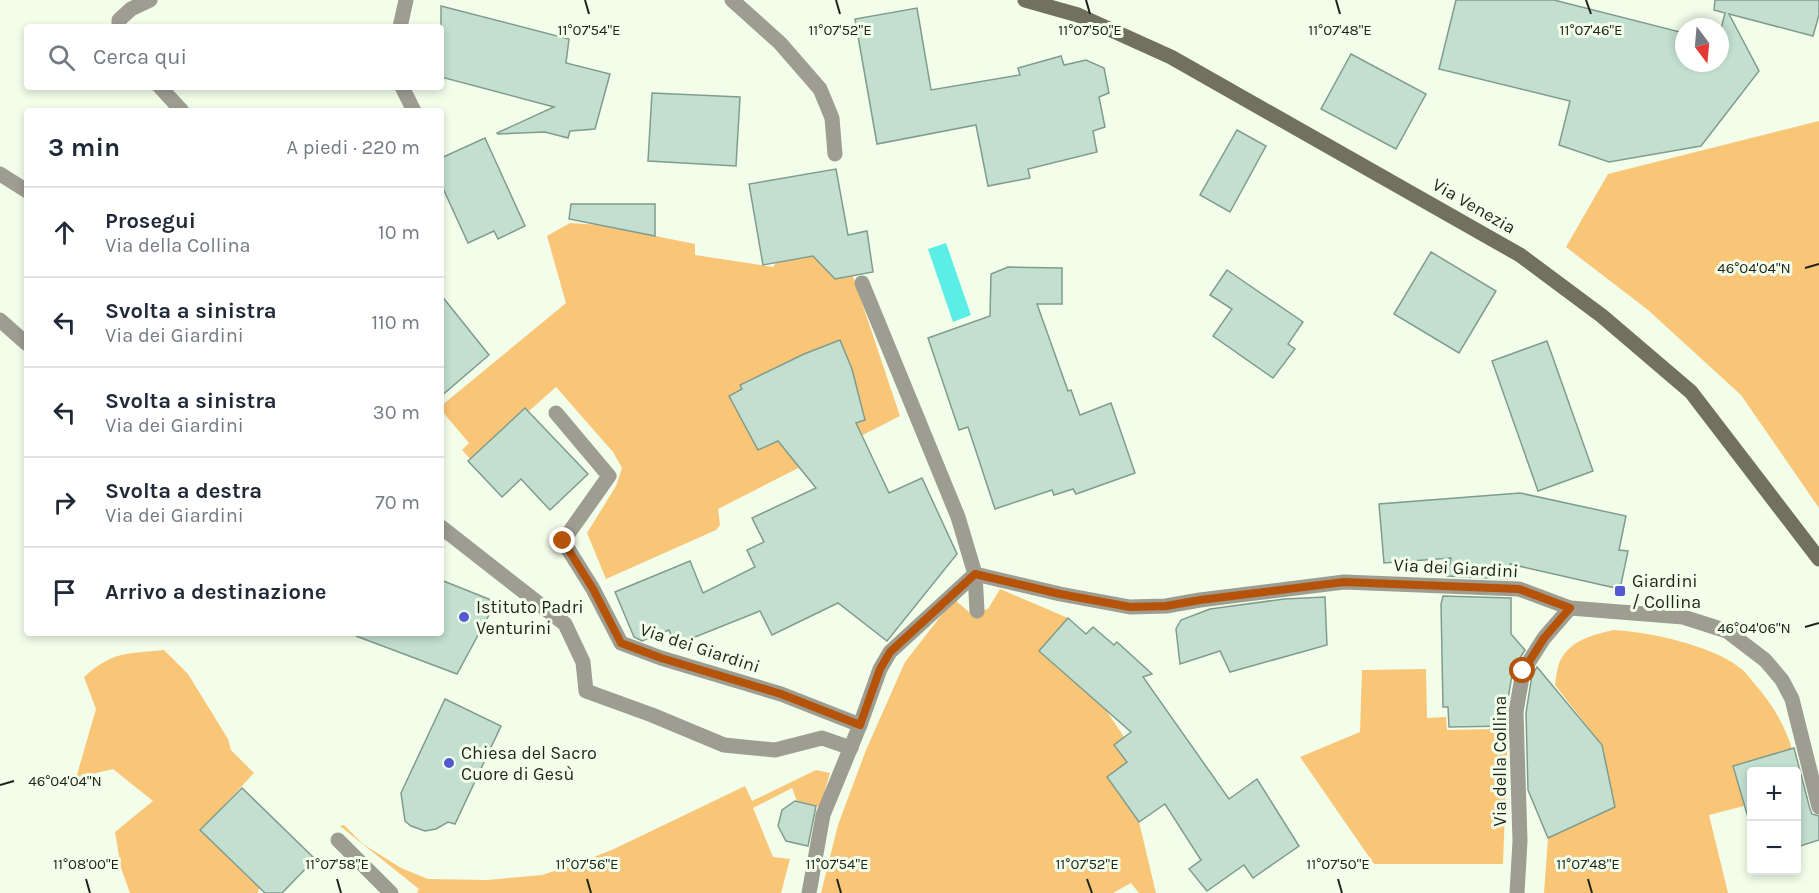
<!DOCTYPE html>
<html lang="it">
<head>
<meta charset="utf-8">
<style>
  :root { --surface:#fff; --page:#f6f6f7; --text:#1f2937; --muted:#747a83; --line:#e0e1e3 }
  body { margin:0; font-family:Karla,sans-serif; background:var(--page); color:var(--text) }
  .controls { position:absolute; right:18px; bottom:18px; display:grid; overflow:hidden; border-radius:6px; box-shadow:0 3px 9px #0003 }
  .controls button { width:54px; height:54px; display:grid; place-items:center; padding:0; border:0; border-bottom:2px solid var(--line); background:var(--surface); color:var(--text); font:30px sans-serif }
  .compass { position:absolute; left:1675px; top:18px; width:54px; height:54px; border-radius:50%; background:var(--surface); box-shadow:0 3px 9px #0003; rotate:164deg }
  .stop { position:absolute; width:18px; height:18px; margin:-14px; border:4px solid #b45309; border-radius:50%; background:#fff }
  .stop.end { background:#b45309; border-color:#fff; box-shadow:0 2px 6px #0008 }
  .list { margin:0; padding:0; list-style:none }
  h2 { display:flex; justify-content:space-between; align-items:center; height:78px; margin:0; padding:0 24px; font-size:26px }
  h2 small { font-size:20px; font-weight:400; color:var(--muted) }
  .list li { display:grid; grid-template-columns:39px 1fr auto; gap:18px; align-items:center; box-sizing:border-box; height:90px; padding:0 24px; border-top:2px solid var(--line) }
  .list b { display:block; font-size:22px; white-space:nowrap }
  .list p { margin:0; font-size:20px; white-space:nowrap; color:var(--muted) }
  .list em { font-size:20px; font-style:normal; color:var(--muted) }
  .icon { flex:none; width:33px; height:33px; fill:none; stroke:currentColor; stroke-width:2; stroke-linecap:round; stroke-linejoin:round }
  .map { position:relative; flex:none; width:1819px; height:893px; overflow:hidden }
  .search { position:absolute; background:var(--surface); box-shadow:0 3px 9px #0003; left:24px; top:24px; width:420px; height:66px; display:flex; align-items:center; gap:15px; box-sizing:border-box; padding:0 21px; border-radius:6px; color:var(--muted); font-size:22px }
  .panel { position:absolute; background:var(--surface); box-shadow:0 3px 9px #0003; left:24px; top:108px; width:420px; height:528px; border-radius:6px }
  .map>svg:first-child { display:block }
</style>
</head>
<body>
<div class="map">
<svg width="1819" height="893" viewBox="0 0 1819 893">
  <rect width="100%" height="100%" fill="#f2feea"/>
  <g fill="#f9c577">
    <path d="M1819 121V508L1741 395 1648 310 1566 247 1608 174Z"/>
    <path d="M570 223 601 225 695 244V255L773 267 776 263 813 256 835 279 853 276 900 416 718 509 720 525 716 530 606 579 587 533 616 486 622 468 613 452 556 387 529 411 525 408 472 461 462 450 469 443 441 410V406L566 303 547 236Z"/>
    <path d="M1000 589 1068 618 1041 653 1106 710 1124 737 1115 745 1127 762 1107 777 1139 822 1156 893H1139L1131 883 1113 893H821L838 825 866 750 905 662 954 599 970 613 988 609Z"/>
    <path d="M1613 630C1649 632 1712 645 1740 668 1745 671 1749 677 1753 682 1771 702 1784 723 1792 749L1735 767 1744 806 1709 815 1728 893H1544L1548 838 1615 807 1602 745 1555 685C1556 678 1557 668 1560 661 1571 640 1592 635 1613 630Z"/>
    <path d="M164 650 188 674 228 739 231 750 254 773 201 830 259 888 258 893H130L121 868 115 832 153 801 113 769 76 778 96 709 84 677C113 651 126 654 164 650Z"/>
    <path d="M1426 669 1427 718 1446 717 1447 730 1493 729V707H1509L1503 864H1374L1300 757 1360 732 1362 670Z"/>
    <path d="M816 770 830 773 820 807 797 801 792 788 753 808 773 857 790 859 781 893H417L419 889 340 826 344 825 363 844 401 868 428 879 487 880 542 875 576 864 614 849 745 786 752 801Z"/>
  </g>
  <path fill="#5beee7" d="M946 243 971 315 953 322 928 249Z"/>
  <g fill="#c2dfd0" stroke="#819c8e" stroke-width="1.5">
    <path d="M1456 0H1554L1684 33V63H1720V33L1725 13 1714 10 1715 0H1819V15L1813 36 1729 14 1759 71 1701 146 1609 162 1559 145 1570 101 1439 69Z"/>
    <path d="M441 6 569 39 566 63 610 74 595 129 570 131 568 138 545 132 498 134 497 133 554 107 441 77Z"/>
    <path d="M917 8 931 90 1020 75 1018 68 1061 56 1064 65 1086 60 1104 68 1109 93 1099 97 1105 127 1093 131 1097 152 1028 169 1030 178 988 186 976 125 877 144 855 19Z"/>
    <path d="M1351 54 1426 94 1396 149 1321 109Z"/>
    <path d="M652 93 740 97 736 166 648 161Z"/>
    <path d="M1237 130 1266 146 1230 212 1200 195Z"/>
    <path d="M485 138 525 226 498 239 494 231 468 243 441 184V158Z"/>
    <path d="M836 169 848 235 867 231 873 272 835 279 813 256 763 265 749 184Z"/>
    <path d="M571 204H655V236L569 219Z"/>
    <path d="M1431 252 1496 291 1459 353 1394 314Z"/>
    <path d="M1008 267 1062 268V304H1037L1068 391 1071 390 1080 415 1111 403 1135 473 1076 494 1073 489 1054 495 1052 490 995 509 968 427 959 430 928 338 990 316 991 274Z"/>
    <path d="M1227 270 1303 322 1288 344 1295 349 1273 378 1213 336 1232 309 1210 295Z"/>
    <path d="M441 295 489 355 441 396Z"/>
    <path d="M840 340 852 369 865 420 856 423 889 493 922 478 957 554 887 641 838 603 772 635 760 611 675 645 669 630 642 641 634 637 615 592 690 561 703 593 755 567 747 550 764 542 752 518 816 488 778 441 758 450 729 396 742 389 740 385 804 354Z"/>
    <path d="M1547 341 1593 471 1538 491 1492 361Z"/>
    <path d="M525 408 588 474 550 510 521 479 502 497 468 461Z"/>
    <path d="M1520 493 1626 516 1619 550 1628 551 1620 589 1510 564 1511 579 1447 576 1451 558 1384 563 1379 504Z"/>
    <path d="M441 580 496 602 457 674 356 636 357 633H441Z"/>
    <path d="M1443 596 1511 598V634L1525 650 1513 669 1506 711 1507 726 1449 727 1448 707H1443L1441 604Z"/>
    <path d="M1325 597 1327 645 1230 672 1220 651 1180 664 1176 629 1181 620 1210 609 1284 599Z"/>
    <path d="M1068 618 1086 634 1093 627 1114 645 1117 642 1152 674 1143 677 1229 799 1257 779 1299 846 1253 878 1244 865 1207 891 1189 869 1201 860 1165 804 1139 822 1107 777 1127 762 1114 745 1131 732 1039 651Z"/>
    <path d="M1537 667 1602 745 1615 807 1548 838 1528 790 1526 713 1532 675Z"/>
    <path d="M445 699 501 726 455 824 448 822 436 829 425 831 411 826 405 821 401 793Z"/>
    <path d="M1794 748 1810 809 1812 814 1819 816V840L1797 847V771H1752V831L1733 766Z"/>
    <path d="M242 788 315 859 282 893H265L200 830Z"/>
    <path d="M795 801 816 806 808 846 786 841 778 826 782 810Z"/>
  </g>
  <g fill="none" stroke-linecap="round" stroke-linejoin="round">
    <g stroke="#9e9d92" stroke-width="15">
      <path d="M732 0 780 43 820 89 832 118 835 154"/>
      <path d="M400 27 406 0"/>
      <path d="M402 87 414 111"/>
      <path d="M862 283 958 517 975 574 977 611"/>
      <path d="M556 413 609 476 563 541 593 589 621 643 661 658 781 694 860 725"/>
      <path d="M441 527 565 624 583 662 586 691 652 715 724 745 775 750 822 738 851 748"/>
      <path d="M338 840 391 893"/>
    </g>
    <g stroke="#9e9d92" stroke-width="15">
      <path d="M119 27V20L131 9 150 0"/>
      <path d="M160 87 182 111"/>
      <path d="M0 174 27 191"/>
      <path d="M0 320 27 344"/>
      <path d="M809 893 823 815 860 725 880 669 890 652 975 574 1060 594 1130 607 1166 606 1200 600 1344 582 1519 589 1570 608 1683 617 1727 631 1765 660 1782 680 1792 699 1819 807"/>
      <path d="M1517 893 1520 841 1516 712 1523 671 1544 638 1570 608"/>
    </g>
    <path stroke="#727161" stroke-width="15" d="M1025 0 1078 15 1171 57 1520 255 1602 316 1691 392 1819 559"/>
  </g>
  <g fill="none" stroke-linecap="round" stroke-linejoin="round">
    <path stroke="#b45309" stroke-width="8" d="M563 541 593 589 621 643 661 658 781 694 860 725 880 669 890 652 975 574 1060 594 1130 607 1166 606 1200 600 1344 582 1519 589 1570 608 1544 638 1523 671"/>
  </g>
  <path fill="none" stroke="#1e241b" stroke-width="2" d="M585 0 589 14M836 0 840 14M1086 0 1090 14M1336 0 1340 14M1586 0 1591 14M1805 268 1819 264M1805 627 1819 623M0 785 14 781M86 879 90 893M337 879 341 893M587 879 591 893M837 879 841 893M1087 879 1092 893M1338 879 1342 893M1588 879 1592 893"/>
  <g fill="#5459d0" stroke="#f2feea" stroke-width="2">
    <rect x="1614" y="585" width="12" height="12" rx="3"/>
    <circle cx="464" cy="617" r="6"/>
    <circle cx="449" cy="763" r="6"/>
  </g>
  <g text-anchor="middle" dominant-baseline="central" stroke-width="6" stroke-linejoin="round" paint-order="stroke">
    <g font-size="18" fill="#1e241b" stroke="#f2feea">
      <text transform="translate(1474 206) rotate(30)">Via Venezia</text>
      <text transform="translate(1456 568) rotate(3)">Via dei Giardini</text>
      <text transform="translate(700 648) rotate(18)">Via dei Giardini</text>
      <text transform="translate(1500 761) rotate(-90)">Via della Collina</text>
    </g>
    <g font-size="18" fill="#1e241b" stroke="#f2feea" text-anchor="start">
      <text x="1632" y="581">Giardini<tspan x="1632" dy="21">/ Collina</tspan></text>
      <text x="476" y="607">Istituto Padri<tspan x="476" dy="21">Venturini</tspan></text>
      <text x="461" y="753">Chiesa del Sacro<tspan x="461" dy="21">Cuore di Gesù</tspan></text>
    </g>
  </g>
  <g font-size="15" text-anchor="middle" fill="#1e241b" stroke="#f2feea" stroke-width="6" stroke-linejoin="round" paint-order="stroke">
    <text x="589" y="35">11°07'54"E</text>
    <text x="840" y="35">11°07'52"E</text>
    <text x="1090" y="35">11°07'50"E</text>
    <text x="1340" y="35">11°07'48"E</text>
    <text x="1591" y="35">11°07'46"E</text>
    <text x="1754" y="273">46°04'04"N</text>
    <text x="1754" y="633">46°04'06"N</text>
    <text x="65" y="786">46°04'04"N</text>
    <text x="86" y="869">11°08'00"E</text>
    <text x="337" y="869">11°07'58"E</text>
    <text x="587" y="869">11°07'56"E</text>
    <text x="837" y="869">11°07'54"E</text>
    <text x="1087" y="869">11°07'52"E</text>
    <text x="1338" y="869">11°07'50"E</text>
    <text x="1588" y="869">11°07'48"E</text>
  </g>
</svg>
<div class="controls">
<button>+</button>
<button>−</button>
</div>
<svg class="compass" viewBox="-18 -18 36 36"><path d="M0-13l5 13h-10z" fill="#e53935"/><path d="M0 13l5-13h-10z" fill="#747a83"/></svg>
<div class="stop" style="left:1523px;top:671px"></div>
<div class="stop end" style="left:563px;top:541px"></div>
<div class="search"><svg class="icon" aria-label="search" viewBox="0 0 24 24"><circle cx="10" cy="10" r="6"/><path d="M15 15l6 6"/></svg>Cerca qui</div>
<section class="panel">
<h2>3 min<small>A piedi · 220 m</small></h2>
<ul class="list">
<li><svg class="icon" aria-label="ahead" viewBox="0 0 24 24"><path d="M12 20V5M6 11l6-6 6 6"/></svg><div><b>Prosegui</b><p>Via della Collina</p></div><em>10 m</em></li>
<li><svg class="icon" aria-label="left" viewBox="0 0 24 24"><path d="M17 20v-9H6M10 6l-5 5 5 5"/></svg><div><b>Svolta a sinistra</b><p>Via dei Giardini</p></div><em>110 m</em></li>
<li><svg class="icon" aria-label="left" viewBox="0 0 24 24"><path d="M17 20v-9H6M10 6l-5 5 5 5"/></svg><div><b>Svolta a sinistra</b><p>Via dei Giardini</p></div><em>30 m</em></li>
<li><svg class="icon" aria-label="right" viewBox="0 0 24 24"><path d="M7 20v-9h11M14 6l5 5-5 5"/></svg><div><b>Svolta a destra</b><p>Via dei Giardini</p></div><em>70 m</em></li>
<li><svg class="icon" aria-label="arrive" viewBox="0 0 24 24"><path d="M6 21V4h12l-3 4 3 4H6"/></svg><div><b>Arrivo a destinazione</b></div></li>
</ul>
</section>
</div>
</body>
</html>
